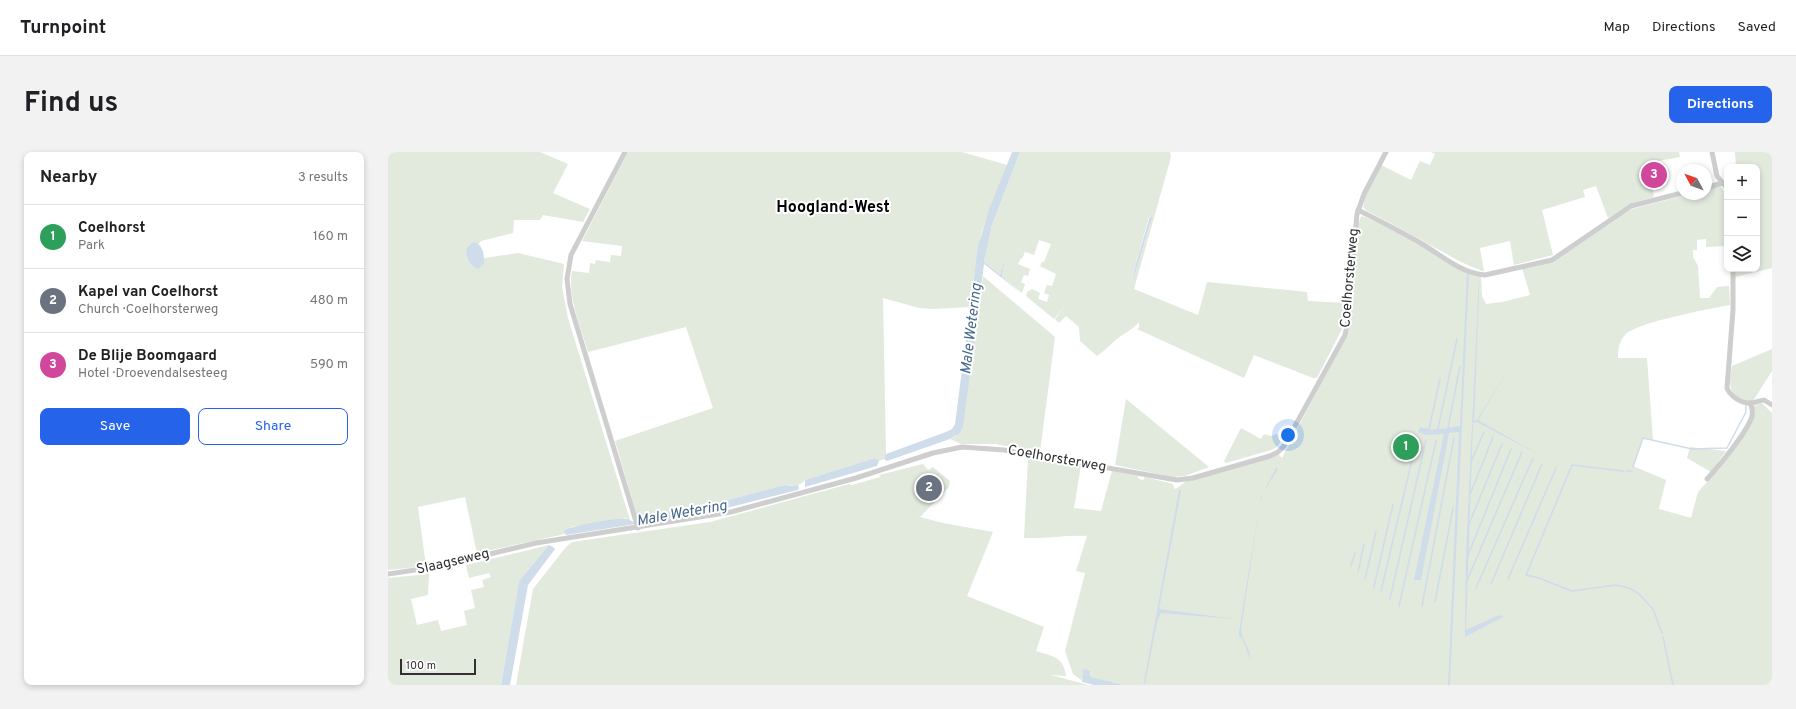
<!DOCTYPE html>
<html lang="en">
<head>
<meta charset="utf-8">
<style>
  :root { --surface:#fff; --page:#f2f2f2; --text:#202124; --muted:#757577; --line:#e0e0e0; --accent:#2563eb }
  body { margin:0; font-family:Overpass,sans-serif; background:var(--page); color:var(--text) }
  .controls { position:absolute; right:12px; top:12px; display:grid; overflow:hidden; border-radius:8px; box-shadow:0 2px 6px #0003 }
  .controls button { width:36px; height:36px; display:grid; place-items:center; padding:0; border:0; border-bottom:1px solid var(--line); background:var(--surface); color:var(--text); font:20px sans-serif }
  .compass { position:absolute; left:1288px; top:12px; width:36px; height:36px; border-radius:50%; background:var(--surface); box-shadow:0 2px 6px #0003; rotate:311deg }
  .scale { position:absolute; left:12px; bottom:10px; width:76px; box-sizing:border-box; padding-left:4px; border:2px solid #313131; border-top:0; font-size:11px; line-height:14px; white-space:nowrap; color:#313131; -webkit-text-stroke:3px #fff; paint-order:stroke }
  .you { position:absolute; left:900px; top:283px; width:14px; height:14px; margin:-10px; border:3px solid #fff; border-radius:50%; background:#1a73e8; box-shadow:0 0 0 6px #1a73e833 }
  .badge { display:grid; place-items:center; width:26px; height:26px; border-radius:50%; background:var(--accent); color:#fff; font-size:13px; font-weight:700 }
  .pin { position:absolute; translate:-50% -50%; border:2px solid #fff; box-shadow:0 1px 4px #0006 }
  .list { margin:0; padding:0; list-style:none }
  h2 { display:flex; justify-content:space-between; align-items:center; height:52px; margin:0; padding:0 16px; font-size:17px }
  h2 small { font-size:13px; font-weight:400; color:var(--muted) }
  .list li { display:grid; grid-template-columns:26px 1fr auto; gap:12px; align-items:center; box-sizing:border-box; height:64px; padding:0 16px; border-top:1px solid var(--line) }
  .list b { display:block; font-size:15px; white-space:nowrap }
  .list p { margin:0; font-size:13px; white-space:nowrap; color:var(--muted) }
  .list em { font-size:13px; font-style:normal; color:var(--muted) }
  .actions { display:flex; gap:8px; padding:12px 16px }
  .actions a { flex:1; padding:9px 0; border:1px solid var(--accent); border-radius:8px; text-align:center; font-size:14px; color:var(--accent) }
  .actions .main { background:var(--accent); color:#fff }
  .icon { flex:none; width:22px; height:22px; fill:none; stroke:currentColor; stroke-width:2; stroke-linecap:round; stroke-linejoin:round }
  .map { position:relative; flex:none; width:1384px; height:533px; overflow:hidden; border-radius:8px }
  header { display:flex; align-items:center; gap:24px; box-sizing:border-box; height:56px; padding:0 20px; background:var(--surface); border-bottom:1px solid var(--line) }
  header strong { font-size:19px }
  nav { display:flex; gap:22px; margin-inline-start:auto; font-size:14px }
  .intro { display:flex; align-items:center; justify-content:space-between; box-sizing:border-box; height:96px; padding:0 24px }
  h1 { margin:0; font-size:28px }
  .button { padding:10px 18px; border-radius:8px; background:var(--accent); color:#fff; font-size:14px; font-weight:700 }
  main { display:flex; gap:24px; padding:0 24px }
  aside { flex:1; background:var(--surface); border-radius:8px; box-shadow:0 2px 6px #0003 }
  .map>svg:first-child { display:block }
</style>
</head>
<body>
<header>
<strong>Turnpoint</strong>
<nav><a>Map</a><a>Directions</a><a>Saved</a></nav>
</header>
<div class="intro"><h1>Find us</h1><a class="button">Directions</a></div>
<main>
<aside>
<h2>Nearby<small>3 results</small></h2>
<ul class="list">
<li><span class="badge" style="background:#2e9e5b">1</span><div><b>Coelhorst</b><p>Park</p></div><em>160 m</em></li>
<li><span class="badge" style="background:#6b7280">2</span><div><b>Kapel van Coelhorst</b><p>Church · Coelhorsterweg</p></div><em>480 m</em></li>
<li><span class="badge" style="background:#d1479c">3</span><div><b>De Blije Boomgaard</b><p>Hotel · Droevendalsesteeg</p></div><em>590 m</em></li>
</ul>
<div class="actions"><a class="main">Save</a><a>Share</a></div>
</aside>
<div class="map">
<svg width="1384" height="533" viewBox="0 0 1384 533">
  <rect width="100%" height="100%" fill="#fff"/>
  <g fill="#e2e9dd" fill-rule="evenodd">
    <path d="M0 0H152L180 12 165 41 202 57 195 70 155 63 152 68H126L125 81 93 89 91 92H90L96 110V106L130 101 176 112 174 135 180 166 242 368 238 366 183 375 175 379 177 382 89 401 77 345 30 355 38 414 0 418Z"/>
    <path d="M240 0H574L619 13 593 82 581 155 545 157 531 156 495 146 498 302 496 307 491 309 487 306 417 328C412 335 405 334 397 333L324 352 254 364 250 368 227 289 325 256 298 175 200 200C193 175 179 145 184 119L201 121 202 111 207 112 208 108 222 110 223 103 233 104 234 94 194 89Z"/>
    <path d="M632 0H782L783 5 746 137 810 163 819 130 919 140 920 149 958 151 954 177 929 226H925L866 203 856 226 749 177 751 176V170C745 177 740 179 733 184 724 190 718 198 709 204L692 189 691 175 678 164 671 171 667 167 678 153 666 167 638 144 639 140 644 137 652 141 650 147 659 150 661 143 656 141 659 133 664 134 668 122 652 114 654 110H656L663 92 651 88 646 103 637 100 634 107 633 106 630 112 642 117 640 124 636 123 633 130 637 132 634 141 614 125 618 102 612 123 596 110 604 73ZM763 64 762 73 743 135 746 118 761 65Z"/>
    <path d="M1043 0H1291L1292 5 1260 11 1266 45 1245 51 1220 66 1208 34 1195 38 1197 45 1154 58 1165 103 1126 113 1122 89 1092 96 1096 119H1094L1073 110 1006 73 979 59 975 55 977 45 993 13 1023 28 1032 9 1042 13 1047 2Z"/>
    <path d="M1347 0H1384V116L1347 125V117H1369V15H1348Z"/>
    <path d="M1332 34C1342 41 1339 81 1339 94L1318 95V87L1309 88V98H1305V105L1310 114 1312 146H1321L1329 135 1341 134 1342 153C1321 157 1249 170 1237 183 1231 189 1230 198 1230 206H1259L1265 288 1255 287 1245 314 1278 328 1271 357 1303 366 1310 340 1331 317 1355 284 1366 254 1374 251 1384 261V533H748L756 488 748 533H735L705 526 703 525V520L693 528 685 522 677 499 697 421 688 419 699 384C678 383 657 387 636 386L640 306 693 313 686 356 713 359 724 319 750 324 751 327 755 328 757 325 785 332 786 336 788 337 798 329 890 302 894 306 961 178 969 77 973 64C981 64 1076 116 1083 123L1093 125 1094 144 1098 152 1114 150 1142 143 1134 116 1169 107 1240 58 1302 42H1318V38Z"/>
    <path d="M595 124 667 185 652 300 607 292H573L562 287 568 284 588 177Z"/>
    <path d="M1384 197V219L1365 249C1360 249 1356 248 1352 246 1339 240 1342 226 1344 214Z"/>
    <path d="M738 247 821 315 797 324 784 325 727 313Z"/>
    <path d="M853 276 873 287 876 282 883 284 888 282 895 286 889 295 883 298 838 311 836 309Z"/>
    <path d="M1302 295 1338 299 1323 320 1299 306Z"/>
    <path d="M535 312 540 318 545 315 562 329 561 335 532 365 555 371 605 380 579 444 656 475 648 499C664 504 676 505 678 524L663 523 700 533H128L145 437 178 395 184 390 322 370 461 332 464 333 492 325 491 323Z"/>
    <path d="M161 393 131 429 113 533H0V426L41 422 40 443 23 447 29 473 50 468 53 479 79 473 76 459 87 456 83 438 96 435 94 428 103 425 101 421 81 426 78 413Z"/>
  </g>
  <g fill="#cfdcea">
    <path d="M624 0H632L604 73 596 110 612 123 618 102 614 125 633 141 596 112 575 275 572 281 562 287 499 309 496 307 498 302 558 280 564 277 567 272 590 94 602 55Z"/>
    <path d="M762 64 764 66 743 135 747 115Z"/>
    <path d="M85 90C96 92 96 104 96 112L90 117C82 114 77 105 79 96Z"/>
    <path d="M1079 120 1081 121 1062 533H1060L1071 280 1061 281 1033 428H1026L1056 282 1038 283 1030 280 1032 275C1045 280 1058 276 1072 274Z"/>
    <path d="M1091 124V142L1086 269 1089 268 1126 208 1090 268 1150 302 1089 270 1085 271 1078 478 1111 463 1115 465 1077 485 1078 404Z"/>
    <path d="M487 306 491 309 489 314 417 335V328Z"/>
    <path d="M888 316 890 317 875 341 872 351 853 477C853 487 863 496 862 507L855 488 851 484V480L873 345Z"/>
    <path d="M397 333 404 334 410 333 411 336 410 338 323 360 178 383 175 379C180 374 231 365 239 367 241 367 243 369 245 370L254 364 324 352Z"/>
    <path d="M791 338 793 339 771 457 847 467 773 461 769 470 757 532 756 530Z"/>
    <path d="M161 393 165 395 167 397 140 433 122 533H113L131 429Z"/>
    <path d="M697 517 702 519 703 525 735 533H706L694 530 695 518Z"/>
  </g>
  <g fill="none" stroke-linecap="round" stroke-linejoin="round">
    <g stroke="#cfdcea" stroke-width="1.5">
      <path d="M1060 276 1072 214"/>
      <path d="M1041 277 1052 227"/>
      <path d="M1050 277 1069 187"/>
      <path d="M1083 310 1096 280"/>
      <path d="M1245 315 1255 286 1304 297 1339 296 1358 260V253"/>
      <path d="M1235 319 1184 313 1138 423 1151 426 1184 439 1228 433 1241 436 1250 441 1265 457 1274 481"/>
      <path d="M1239 319H1244"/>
      <path d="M1083 340 1105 285"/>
      <path d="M1081 372 1114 292"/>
      <path d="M1080 403 1123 297"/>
      <path d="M963 414 967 401"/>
      <path d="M970 420 976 392"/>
      <path d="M977 427 988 380"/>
      <path d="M1120 427 1168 316"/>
      <path d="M1078 431 1134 300"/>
      <path d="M1103 432 1154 312"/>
      <path d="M986 435 1005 352"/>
      <path d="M1088 436 1145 306"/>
      <path d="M993 439 1029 287"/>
      <path d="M1002 447 1038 288"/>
      <path d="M1047 450 1065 356"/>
      <path d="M1011 454 1048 289"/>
      <path d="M1034 454 1066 286"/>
      <path d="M1275 485 1285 533"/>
    </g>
    <g stroke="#cecece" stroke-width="5">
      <path d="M237 0 183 103 179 127 182 152 250 376"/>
      <path d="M1324 0 1329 24 1339 36"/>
      <path d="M1318 36 1334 31"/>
      <path d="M970 58C992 69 1014 80 1036 93 1054 104 1075 122 1097 123L1164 108 1243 54 1294 41"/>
      <path d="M1345 117V158L1339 236C1342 244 1354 252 1363 251 1368 251 1372 248 1376 248L1384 253"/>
      <path d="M1319 327C1331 314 1360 279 1364 264 1365 259 1364 255 1362 251"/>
      <path d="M0 422 47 415 148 391 343 360 468 326 545 301 574 295 616 298 789 328 805 326 882 304 890 300 896 294 957 183 960 169 969 62 976 42 998 0"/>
    </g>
  </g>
  <g text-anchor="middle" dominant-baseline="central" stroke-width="4" stroke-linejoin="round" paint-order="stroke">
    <g font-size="14" fill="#313131" stroke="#fff">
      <text transform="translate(962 126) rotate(-85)">Coelhorsterweg</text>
      <text transform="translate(669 307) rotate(10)">Coelhorsterweg</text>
      <text transform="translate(65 410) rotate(-13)">Slaagseweg</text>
    </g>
    <g font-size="15" font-style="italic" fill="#46698c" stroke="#fff">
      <text transform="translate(584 177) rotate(-83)">Male Wetering</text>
      <text transform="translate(294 362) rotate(-10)">Male Wetering</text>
    </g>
    <g font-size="16" font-weight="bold" fill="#000" stroke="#fff">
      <text x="445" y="56">Hoogland-West</text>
    </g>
  </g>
</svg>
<div class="controls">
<button>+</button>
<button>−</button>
<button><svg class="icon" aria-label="layers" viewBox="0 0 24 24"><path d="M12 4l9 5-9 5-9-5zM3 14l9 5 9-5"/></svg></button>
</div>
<svg class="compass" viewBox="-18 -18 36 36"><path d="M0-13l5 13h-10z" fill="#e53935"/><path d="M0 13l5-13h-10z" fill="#757577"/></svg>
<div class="scale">100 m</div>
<div class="you"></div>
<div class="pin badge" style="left:1018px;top:295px;background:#2e9e5b">1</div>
<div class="pin badge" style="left:541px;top:336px;background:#6b7280">2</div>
<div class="pin badge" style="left:1266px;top:23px;background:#d1479c">3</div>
</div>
</main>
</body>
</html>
